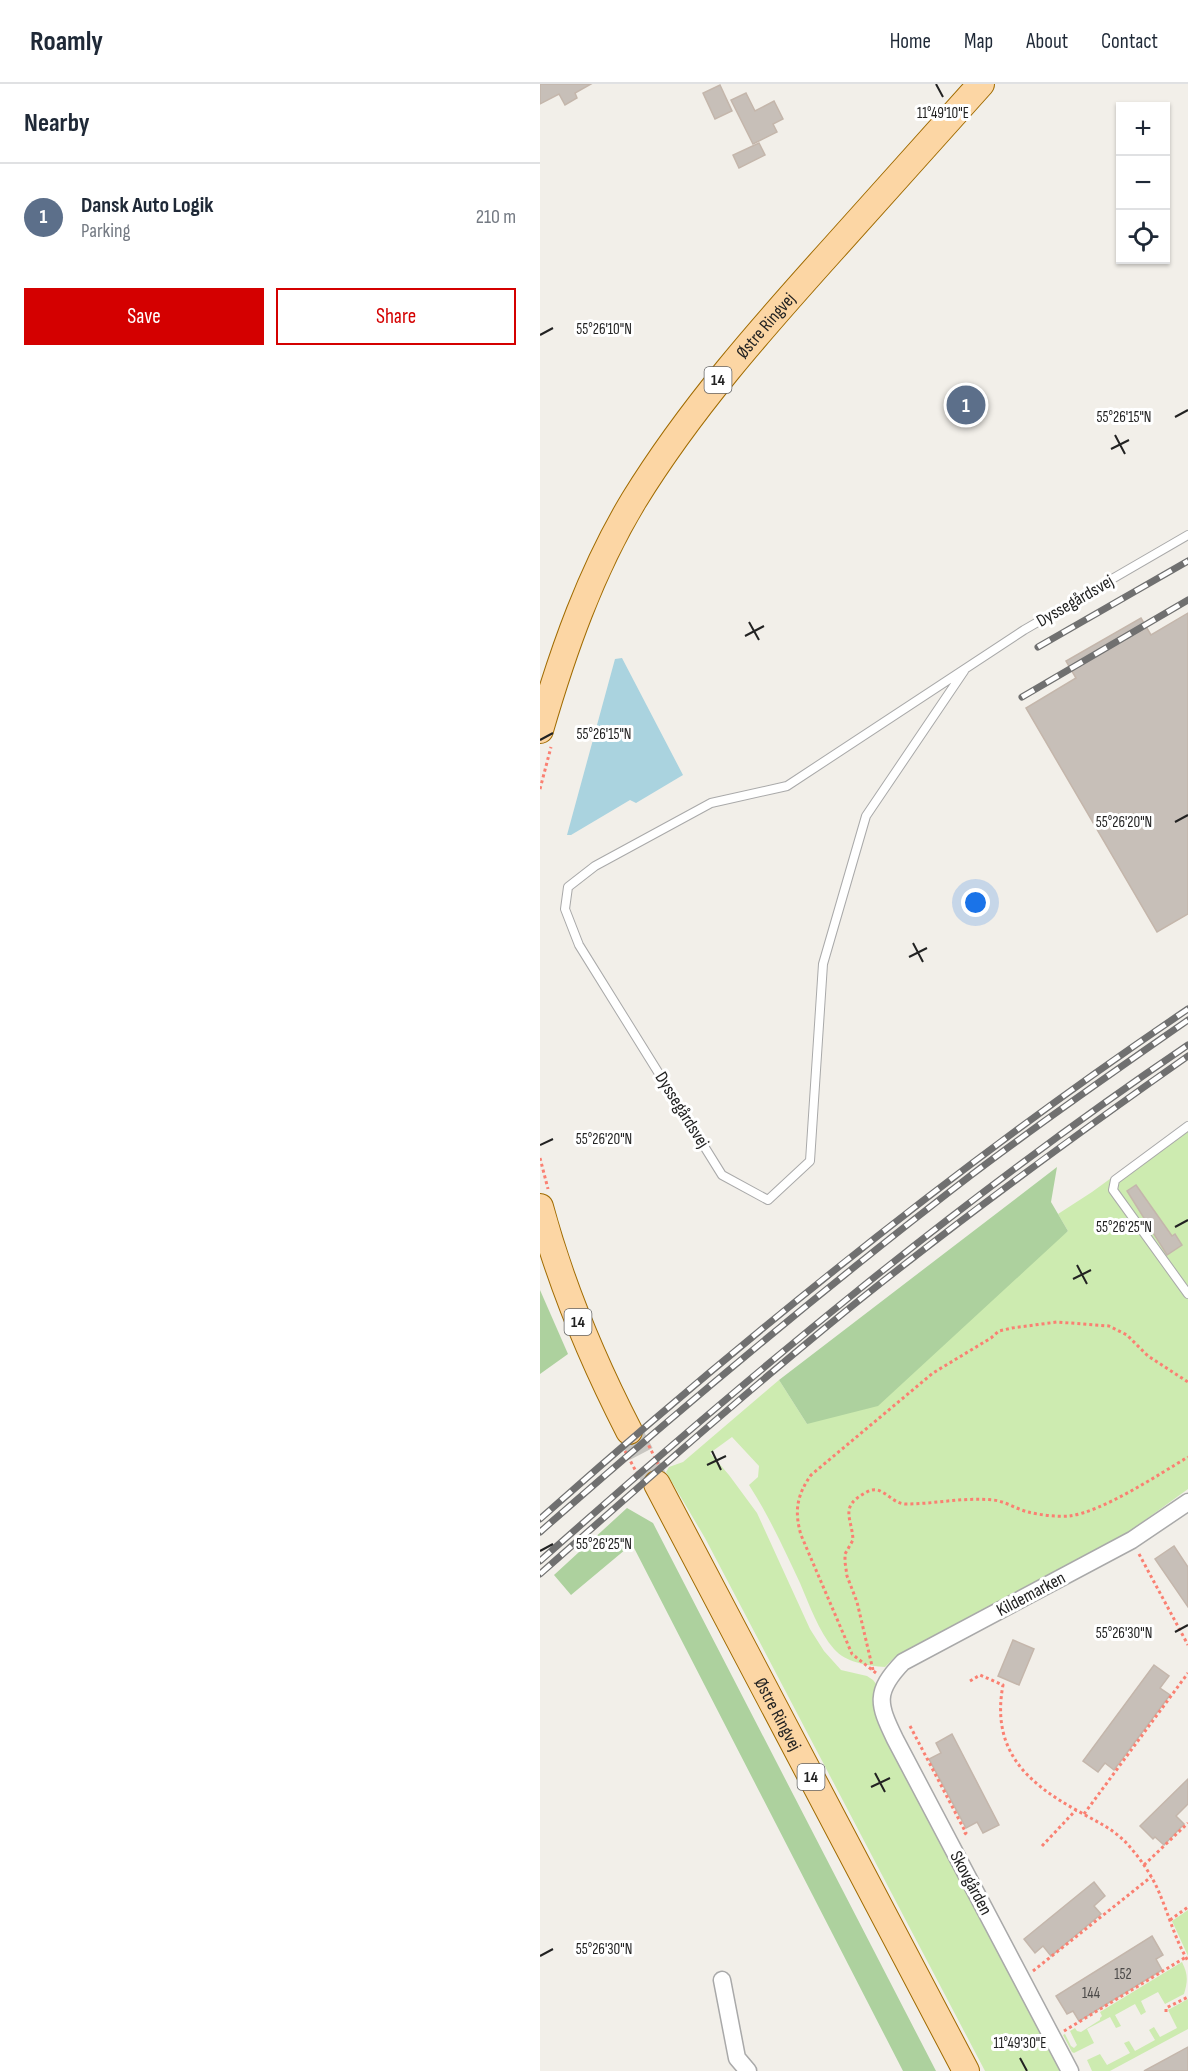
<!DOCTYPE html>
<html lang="en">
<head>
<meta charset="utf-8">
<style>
  :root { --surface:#fff; --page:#f6f6f7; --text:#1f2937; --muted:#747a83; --line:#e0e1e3; --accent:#d40000 }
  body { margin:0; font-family:"Sofia Sans Condensed",sans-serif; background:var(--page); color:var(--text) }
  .controls { position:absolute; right:18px; top:18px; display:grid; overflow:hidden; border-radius:0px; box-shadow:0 2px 4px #0004 }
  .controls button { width:54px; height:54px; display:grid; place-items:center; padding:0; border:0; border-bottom:2px solid var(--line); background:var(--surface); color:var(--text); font:30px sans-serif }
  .you { position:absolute; left:436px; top:819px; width:21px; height:21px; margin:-15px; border:4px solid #fff; border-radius:50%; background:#1a73e8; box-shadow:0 0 0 9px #1a73e833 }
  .badge { display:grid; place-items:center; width:39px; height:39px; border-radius:50%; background:var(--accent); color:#fff; font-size:20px; font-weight:700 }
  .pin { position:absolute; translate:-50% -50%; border:3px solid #fff; box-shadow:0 2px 6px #0006 }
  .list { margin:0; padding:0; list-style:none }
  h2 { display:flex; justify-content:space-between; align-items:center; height:78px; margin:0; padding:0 24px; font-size:26px }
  h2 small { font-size:20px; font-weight:400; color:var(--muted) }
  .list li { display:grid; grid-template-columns:39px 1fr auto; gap:18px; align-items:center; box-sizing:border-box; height:108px; padding:0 24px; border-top:2px solid var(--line) }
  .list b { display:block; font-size:22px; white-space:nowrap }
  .list p { margin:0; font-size:20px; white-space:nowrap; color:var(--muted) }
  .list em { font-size:20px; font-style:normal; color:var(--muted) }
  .actions { display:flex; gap:12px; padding:18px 24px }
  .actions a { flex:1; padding:14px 0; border:2px solid var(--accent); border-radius:0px; text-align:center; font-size:21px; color:var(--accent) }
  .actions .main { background:var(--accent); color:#fff }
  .icon { flex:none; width:33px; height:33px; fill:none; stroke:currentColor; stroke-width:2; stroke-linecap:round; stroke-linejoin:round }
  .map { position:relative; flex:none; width:648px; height:1987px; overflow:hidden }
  header { display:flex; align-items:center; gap:36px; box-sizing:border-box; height:84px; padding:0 30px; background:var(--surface); border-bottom:2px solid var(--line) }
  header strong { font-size:28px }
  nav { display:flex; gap:33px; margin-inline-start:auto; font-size:21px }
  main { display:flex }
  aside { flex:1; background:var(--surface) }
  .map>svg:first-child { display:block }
</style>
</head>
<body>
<header>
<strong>Roamly</strong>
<nav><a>Home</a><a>Map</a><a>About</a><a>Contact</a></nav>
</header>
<main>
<aside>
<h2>Nearby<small></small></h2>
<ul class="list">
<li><span class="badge" style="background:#5c6f8a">1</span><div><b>Dansk Auto Logik</b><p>Parking</p></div><em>210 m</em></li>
</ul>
<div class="actions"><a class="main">Save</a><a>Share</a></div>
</aside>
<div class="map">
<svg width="648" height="1987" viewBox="0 0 648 1987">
  <rect width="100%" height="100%" fill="#f2efe9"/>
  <g fill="#cdebb0">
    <path d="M648 1038V1405L583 1452 354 1574 345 1583C328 1582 305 1578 294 1565 279 1548 269 1520 260 1499 244 1465 229 1432 209 1401L218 1393 219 1382 192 1353 170 1369 189 1391 217 1429 270 1545 284 1567 301 1586 327 1592 333 1596 337 1601C331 1613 334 1625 337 1637L521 1987H445L165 1454 126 1388 129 1383 143 1378 239 1296 267 1340 528 1147 518 1130 552 1108Z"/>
    <path d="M648 1826V1872L632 1837Z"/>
    <path d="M642 1878C648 1890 648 1897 644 1910L625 1920 618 1908 601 1917 606 1928 601 1931 595 1920 575 1931 581 1942 576 1944 570 1933 547 1945 554 1959 534 1969 532 1968 523 1951 525 1950 531 1962 534 1964 537 1961 530 1947 535 1944 537 1947 541 1948 560 1936V1934L562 1932 560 1928Z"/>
    <path d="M648 1915V1945L570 1987H552L547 1976 560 1970 567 1981 590 1969 584 1959 589 1957 595 1967 615 1956 609 1946 614 1943 620 1953 637 1944 628 1926Z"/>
  </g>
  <g fill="#add19e">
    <path d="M517 1083 511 1118 528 1147 338 1322 267 1340 239 1296Z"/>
    <path d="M0 1206 28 1270 0 1290Z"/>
    <path d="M87 1424 113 1439 396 1987H363L92 1460 31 1511 14 1491Z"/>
  </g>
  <path fill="#aad3df" d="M82 574 143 691 96 719 90 716 31 751H27L75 575Z"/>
  <g fill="#c7bfb8" stroke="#c4b6ab" stroke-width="1.5">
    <path d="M0 0H51L35 9 37 14 25 21 19 10 0 20Z"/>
    <path d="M180 1 192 27 175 35 163 9Z"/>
    <path d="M206 9 215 27 234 17 243 35 233 40 237 48 213 60 191 16Z"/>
    <path d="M219 59 225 71 199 84 193 71Z"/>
    <path d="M648 529V830L617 848 486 624 536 594 526 577 601 534 611 551Z"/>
    <path d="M596 1101 632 1152 635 1150 642 1161 627 1171 587 1107Z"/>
    <path d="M634 1462 648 1483V1523L615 1475Z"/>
    <path d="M473 1556 494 1565 479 1601 458 1592Z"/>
    <path d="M614 1581 629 1592 620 1604 630 1611 574 1686 565 1679 558 1688 543 1677Z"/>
    <path d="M412 1650 459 1741 443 1749 437 1738 426 1744 389 1675 401 1669 396 1659Z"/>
    <path d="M648 1695V1720L636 1732 644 1740 624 1761 615 1753 613 1755 600 1742Z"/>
    <path d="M554 1798 565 1812 554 1822 561 1830 511 1872 503 1862 495 1869 484 1855Z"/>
    <path d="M612 1852 623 1871 616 1875 622 1886 539 1937 533 1927 527 1930 516 1912Z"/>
    <path d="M648 1963V1987H604Z"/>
  </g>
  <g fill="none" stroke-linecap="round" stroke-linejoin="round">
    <path stroke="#c8c6c1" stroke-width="26" stroke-dasharray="26 13" stroke-linecap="butt" d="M89 1347 117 1400"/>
    <defs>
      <g id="lane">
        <path d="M424 587 326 732 283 880 270 1077 228 1116 182 1091 39 861 25 825 28 803 55 782 171 719 247 702 484 546 648 451"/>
        <path d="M648 1042 575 1096 573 1106 648 1210"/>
      </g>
      <g id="street">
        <path d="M182 1896 197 1974 208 1987"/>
        <path d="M530 1987 355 1655C338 1620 334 1608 363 1578L592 1456 648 1418"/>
      </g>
      <g id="primary">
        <path id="s1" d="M0 646C23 567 51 487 94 416 150 325 221 245 293 165 342 110 392 55 441 0"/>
        <path d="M0 1123C21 1201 52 1275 89 1347"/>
        <path id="s2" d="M117 1400 426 1987"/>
      </g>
    </defs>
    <use href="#lane" stroke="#a9a9a9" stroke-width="10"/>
    <use href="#street" stroke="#a9a9a9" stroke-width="19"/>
    <use href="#primary" stroke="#a06b00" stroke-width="28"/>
    <g stroke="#fa8072" stroke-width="3" stroke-dasharray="3 3" stroke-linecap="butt">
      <path d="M0 705 11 663"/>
      <path d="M0 1074 8 1105"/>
      <path d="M106 1356 118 1380"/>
      <path d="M85 1367 99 1393"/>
      <path d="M599 1470 648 1561"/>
      <path d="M333 1586 317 1518 307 1492 305 1478V1470L313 1456C312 1434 299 1423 325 1409 330 1406 336 1404 342 1408 350 1412 356 1420 366 1420 395 1420 423 1413 453 1416 465 1417 476 1425 488 1428 500 1431 516 1433 529 1432 562 1428 618 1391 648 1373"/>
      <path d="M336 1589 312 1570 261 1451C254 1427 257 1411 271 1391L393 1289 451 1254 459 1247 472 1244 517 1238 569 1242 587 1251 608 1272 648 1298"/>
      <path d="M430 1597 440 1591 463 1601C451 1665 485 1698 538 1727 557 1738 576 1746 590 1763 603 1778 614 1795 621 1813 630 1835 636 1857 648 1877"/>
      <path d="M370 1642 426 1749 422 1752"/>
      <path d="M544 1730 648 1589"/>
      <path d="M502 1762 536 1726"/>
      <path d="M604 1781 648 1739"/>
      <path d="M630 1836 648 1823"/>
      <path d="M493 1887 611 1793"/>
      <path d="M626 1928V1924L648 1913"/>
      <path d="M524 1947 646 1873"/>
    </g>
    <use href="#lane" stroke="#fff" stroke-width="8"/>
    <use href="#street" stroke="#fff" stroke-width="16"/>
    <use href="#primary" stroke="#fcd6a4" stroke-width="26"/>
    <defs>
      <g id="rail">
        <path d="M498 563 648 477"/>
        <path d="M482 613 648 516"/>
        <path d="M0 1435C206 1252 420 1079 648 925"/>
        <path d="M0 1448C140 1325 283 1205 430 1092 501 1038 575 987 648 936"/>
        <path d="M0 1477C207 1293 419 1116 648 961"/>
        <path d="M0 1490C94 1407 188 1324 285 1244 402 1148 524 1059 648 972"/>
      </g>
    </defs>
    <use href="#rail" stroke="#707070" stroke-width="7"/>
    <use href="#rail" stroke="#fff" stroke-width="4.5" stroke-dasharray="14" stroke-linecap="butt"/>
  </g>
  <path fill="none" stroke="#222" stroke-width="2" d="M396 0 403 13M0 251 13 244M635 333 648 326M575 351 585 370M571 365 589 356M209 538 219 556M205 552 224 542M0 656 13 649M635 738 648 731M373 859 383 878M369 873 387 864M0 1061 13 1055M635 1143 648 1136M537 1181 547 1200M533 1195 551 1186M172 1367 181 1386M167 1381 186 1372M0 1467 13 1460M635 1548 648 1541M335 1689 345 1708M331 1703 350 1694M0 1872 13 1865M480 1974 487 1987"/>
  <g text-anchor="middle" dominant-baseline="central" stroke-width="6" stroke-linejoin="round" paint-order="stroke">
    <g font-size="15" fill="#4b4948">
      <text x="583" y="1890">152</text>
      <text x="551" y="1909">144</text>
    </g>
    <g fill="#fff" stroke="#646464" stroke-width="1.5">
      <rect x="164.5" y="283" width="27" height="26" rx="4.5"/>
      <rect x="24.5" y="1225" width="27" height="26" rx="4.5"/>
      <rect x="257.5" y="1680" width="27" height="26" rx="4.5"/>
    </g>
    <g font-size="16" font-weight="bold" fill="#222">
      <text x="178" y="296">14</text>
      <text x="38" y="1238">14</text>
      <text x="271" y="1693">14</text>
    </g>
    <g font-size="18" fill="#222" stroke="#fff">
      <text stroke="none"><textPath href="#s1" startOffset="468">Østre Ringvej</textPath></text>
      <text transform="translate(535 517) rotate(-30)">Dyssegårdsvej</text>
      <text transform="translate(142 1026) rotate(58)">Dyssegårdsvej</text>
      <text transform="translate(491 1510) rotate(-28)">Kildemarken</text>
      <text stroke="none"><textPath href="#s2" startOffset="260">Østre Ringvej</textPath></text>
      <text transform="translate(431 1799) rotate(62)">Skovgården</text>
    </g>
  </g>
  <g font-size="15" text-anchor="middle" fill="#222" stroke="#fff" stroke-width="6" stroke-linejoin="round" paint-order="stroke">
    <text x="403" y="34">11°49'10"E</text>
    <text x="64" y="250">55°26'10"N</text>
    <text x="584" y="338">55°26'15"N</text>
    <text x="64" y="655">55°26'15"N</text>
    <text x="584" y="743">55°26'20"N</text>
    <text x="64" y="1060">55°26'20"N</text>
    <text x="584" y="1148">55°26'25"N</text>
    <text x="64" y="1465">55°26'25"N</text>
    <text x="584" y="1554">55°26'30"N</text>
    <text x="64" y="1870">55°26'30"N</text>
    <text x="480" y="1964">11°49'30"E</text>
  </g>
</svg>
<div class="controls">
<button>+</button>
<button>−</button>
<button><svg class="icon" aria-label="locate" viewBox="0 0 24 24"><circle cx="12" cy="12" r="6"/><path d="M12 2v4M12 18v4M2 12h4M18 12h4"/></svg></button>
</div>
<div class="you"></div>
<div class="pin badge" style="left:426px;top:321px;background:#5c6f8a">1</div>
</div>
</main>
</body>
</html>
